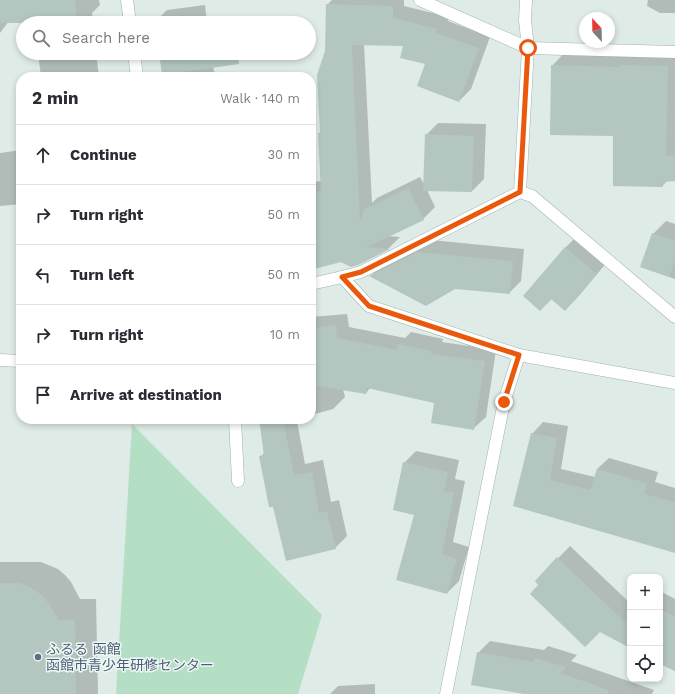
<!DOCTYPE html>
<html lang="en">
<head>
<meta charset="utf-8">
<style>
  :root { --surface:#fff; --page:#f2f2f3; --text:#2b2b33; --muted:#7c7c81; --line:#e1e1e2 }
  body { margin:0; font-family:"Work Sans","Noto Sans JP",sans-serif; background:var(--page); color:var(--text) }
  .controls { position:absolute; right:12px; bottom:12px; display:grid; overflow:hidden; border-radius:8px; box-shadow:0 2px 6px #0003 }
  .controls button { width:36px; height:36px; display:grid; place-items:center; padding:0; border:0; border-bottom:1px solid var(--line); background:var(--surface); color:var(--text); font:20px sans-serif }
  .compass { position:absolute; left:579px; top:12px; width:36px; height:36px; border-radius:50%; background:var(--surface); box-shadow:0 2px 6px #0003; rotate:338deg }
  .stop { position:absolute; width:12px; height:12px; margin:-9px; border:3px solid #ea580c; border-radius:50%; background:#fff }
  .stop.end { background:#ea580c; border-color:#fff; box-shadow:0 1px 4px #0008 }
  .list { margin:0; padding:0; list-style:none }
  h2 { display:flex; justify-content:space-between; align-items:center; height:52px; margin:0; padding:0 16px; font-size:17px }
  h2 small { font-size:13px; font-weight:400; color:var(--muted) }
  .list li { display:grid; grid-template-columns:26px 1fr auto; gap:12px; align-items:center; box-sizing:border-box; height:60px; padding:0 16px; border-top:1px solid var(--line) }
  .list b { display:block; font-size:15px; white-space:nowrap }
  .list em { font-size:13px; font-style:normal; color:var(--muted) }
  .icon { flex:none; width:22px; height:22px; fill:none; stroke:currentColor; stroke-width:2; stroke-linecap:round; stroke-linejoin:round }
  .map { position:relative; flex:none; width:675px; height:694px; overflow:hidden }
  .search { position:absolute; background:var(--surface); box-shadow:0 2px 6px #0003; left:16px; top:16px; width:300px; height:44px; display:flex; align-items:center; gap:10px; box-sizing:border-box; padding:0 14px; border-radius:22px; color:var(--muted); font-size:15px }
  .panel { position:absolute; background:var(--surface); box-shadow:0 2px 6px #0003; left:16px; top:72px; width:300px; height:352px; border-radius:16px }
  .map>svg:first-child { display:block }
</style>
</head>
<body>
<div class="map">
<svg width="675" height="694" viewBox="0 0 675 694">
  <rect width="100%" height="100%" fill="#deebe7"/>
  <path fill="#b4dfc5" d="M132 424 322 615 298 694H116Z"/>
  <g fill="#0003">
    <path d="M0 0H99L100 5 92 13 93 23H26L24 1 0 33Z"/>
    <path d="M332 0H404V6L449 17 448 21 490 37 471 89 459 101 426 63 404 45 364 44 372 203 377 198 420 177 424 184 426 135 438 123 486 124 484 179 472 191 427 190 435 207 423 219 387 236 400 237 389 248 358 264 341 260 311 268V182L322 181 319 133 321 131 326 51 327 5Z"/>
    <path d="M648 0H675V13H660L647 6Z"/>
    <path d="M205 5 207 23H156V21L167 10Z"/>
    <path d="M565 52 675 53V180H668L662 186 614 135 552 66Z"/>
    <path d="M38 53H96L99 77H41Z"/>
    <path d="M160 53H211L215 77H163Z"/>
    <path d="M21 150V204L0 206V153Z"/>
    <path d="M666 221 675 224V279L641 267 653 234Z"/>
    <path d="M578 235 608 261 577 298 565 310 552 299 540 310 524 296 566 247Z"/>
    <path d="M431 240 524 249 521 281 509 293 371 276 382 264Z"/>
    <path d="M347 314 349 327 405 338 411 332 443 339 442 342 496 350 486 417 474 428 435 402 371 387 366 393 343 389 345 397 333 409 311 415V317Z"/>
    <path d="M260 419H299L297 421 305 464 323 460 331 502 339 500 347 536 335 548 261 457 264 453Z"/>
    <path d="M543 422 568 426 561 469 595 477 597 469 609 458 658 472 655 482 675 488V552L514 505 532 434Z"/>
    <path d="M416 451 459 460 455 479 465 481 453 542 469 547 459 581 447 593 416 514 404 463Z"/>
    <path d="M570 546 630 603V647L540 585 536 581Z"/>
    <path d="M0 562H41L58 569 65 575 71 582 80 599H96L98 694H0Z"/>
    <path d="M660 591 675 599V671L660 664Z"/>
    <path d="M490 641 544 650 548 646 577 655 571 661 654 690 652 694H528L478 653Z"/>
    <path d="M375 684V694H330L338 686Z"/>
  </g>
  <g fill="#b3c6c0">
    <path d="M0 0H75L77 23H0Z"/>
    <path d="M326 4 393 6V18L437 29 436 33 479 48 459 102 417 86 425 64 400 58 403 46 352 45 360 221 364 209 408 188 424 220 367 247 390 249 358 265 351 267 341 262 311 270V193L321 192 318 133H320L317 75 325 51Z"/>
    <path d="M159 53H238L239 64 162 75Z"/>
    <path d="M551 65 619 67V65L668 66 666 156 675 155V181L663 182V187L613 186V136L550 135Z"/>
    <path d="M425 134 474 136 472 192 423 191Z"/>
    <path d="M652 233 675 241V260L669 277 640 267Z"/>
    <path d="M565 247 597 274 565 311 551 299 540 311 523 296Z"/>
    <path d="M418 252 513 261 510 294 455 289 426 306 369 276Z"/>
    <path d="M336 325 337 338 397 350 398 344 432 351 431 354 485 361 474 430 431 423 434 403 367 388 366 394 311 385V328Z"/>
    <path d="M259 419H283L294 475 312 472 319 513 327 511 336 549 286 561 273 507H269L259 456 264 455Z"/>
    <path d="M531 433 557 438 550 480 590 490 597 469 647 483 644 494 675 502V553L513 506Z"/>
    <path d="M403 462 448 472 444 491 454 493 442 554 457 559 447 594 396 580 414 515 393 510Z"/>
    <path d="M557 557 625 622 630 612V648L600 632 585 647 530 594 538 585 535 581Z"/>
    <path d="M0 583H19L28 586 36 591 43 596 49 604 59 620H75L76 694H0Z"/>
    <path d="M660 609 675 617V671L660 663Z"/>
    <path d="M477 652 534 662 535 658 566 667 560 673 609 690 608 694H524L471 685Z"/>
  </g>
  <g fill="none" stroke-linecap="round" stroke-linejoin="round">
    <defs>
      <g id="minor">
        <path d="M127 0 130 23"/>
        <path d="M420 0 528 48 675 52"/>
        <path d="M134 53 137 77"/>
        <path d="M520 192 528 48"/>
        <path d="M342 277 369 306 519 355 675 383"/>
        <path d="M311 284 342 277 361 272 520 192 532 196 675 317"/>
        <path d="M0 360 21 361"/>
        <path d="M235 419 238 481"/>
        <path d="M446 694 504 402 519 355"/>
      </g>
      <path id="tertiary" d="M526 0 525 20 528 48"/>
    </defs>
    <use href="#minor" stroke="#a1b3af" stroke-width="13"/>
    <use href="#tertiary" stroke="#a1b3af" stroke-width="13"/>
    <use href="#minor" stroke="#fff" stroke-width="12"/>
    <use href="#tertiary" stroke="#fff" stroke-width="12"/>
  </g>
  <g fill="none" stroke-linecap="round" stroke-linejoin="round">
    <path stroke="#ea580c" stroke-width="5" d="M504 402 519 355 369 306 342 277 361 272 520 192 528 48"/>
  </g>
  <circle fill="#5c6f8a" stroke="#eef8f4" stroke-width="1.5" cx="38" cy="657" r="4"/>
  <g text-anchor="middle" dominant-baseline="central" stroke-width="3" stroke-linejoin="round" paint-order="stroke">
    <g font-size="14" fill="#4e5e75" stroke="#eef8f4" text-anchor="start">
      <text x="46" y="649">ふるる 函館<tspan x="46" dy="16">函館市青少年研修センター</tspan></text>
    </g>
  </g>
</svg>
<div class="controls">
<button>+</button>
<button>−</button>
<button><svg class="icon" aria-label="locate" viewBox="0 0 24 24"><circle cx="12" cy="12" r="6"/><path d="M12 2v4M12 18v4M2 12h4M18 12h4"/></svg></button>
</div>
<svg class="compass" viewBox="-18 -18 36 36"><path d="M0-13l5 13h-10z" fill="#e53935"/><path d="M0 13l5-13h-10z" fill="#7c7c81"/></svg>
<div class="stop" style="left:528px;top:48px"></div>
<div class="stop end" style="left:504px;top:402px"></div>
<div class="search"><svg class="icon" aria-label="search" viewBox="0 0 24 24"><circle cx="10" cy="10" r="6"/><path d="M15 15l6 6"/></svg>Search here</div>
<section class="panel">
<h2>2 min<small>Walk · 140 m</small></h2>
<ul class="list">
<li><svg class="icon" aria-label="ahead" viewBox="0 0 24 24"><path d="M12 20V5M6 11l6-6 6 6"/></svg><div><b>Continue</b></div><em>30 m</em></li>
<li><svg class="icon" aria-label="right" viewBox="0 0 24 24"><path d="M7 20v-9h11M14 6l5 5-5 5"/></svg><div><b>Turn right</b></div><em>50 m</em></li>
<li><svg class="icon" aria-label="left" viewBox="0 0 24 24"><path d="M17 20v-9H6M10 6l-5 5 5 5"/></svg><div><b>Turn left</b></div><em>50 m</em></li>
<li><svg class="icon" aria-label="right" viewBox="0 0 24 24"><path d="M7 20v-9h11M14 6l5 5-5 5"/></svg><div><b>Turn right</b></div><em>10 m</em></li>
<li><svg class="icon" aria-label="arrive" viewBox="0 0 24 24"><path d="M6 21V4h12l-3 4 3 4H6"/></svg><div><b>Arrive at destination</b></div></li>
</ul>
</section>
</div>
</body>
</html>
